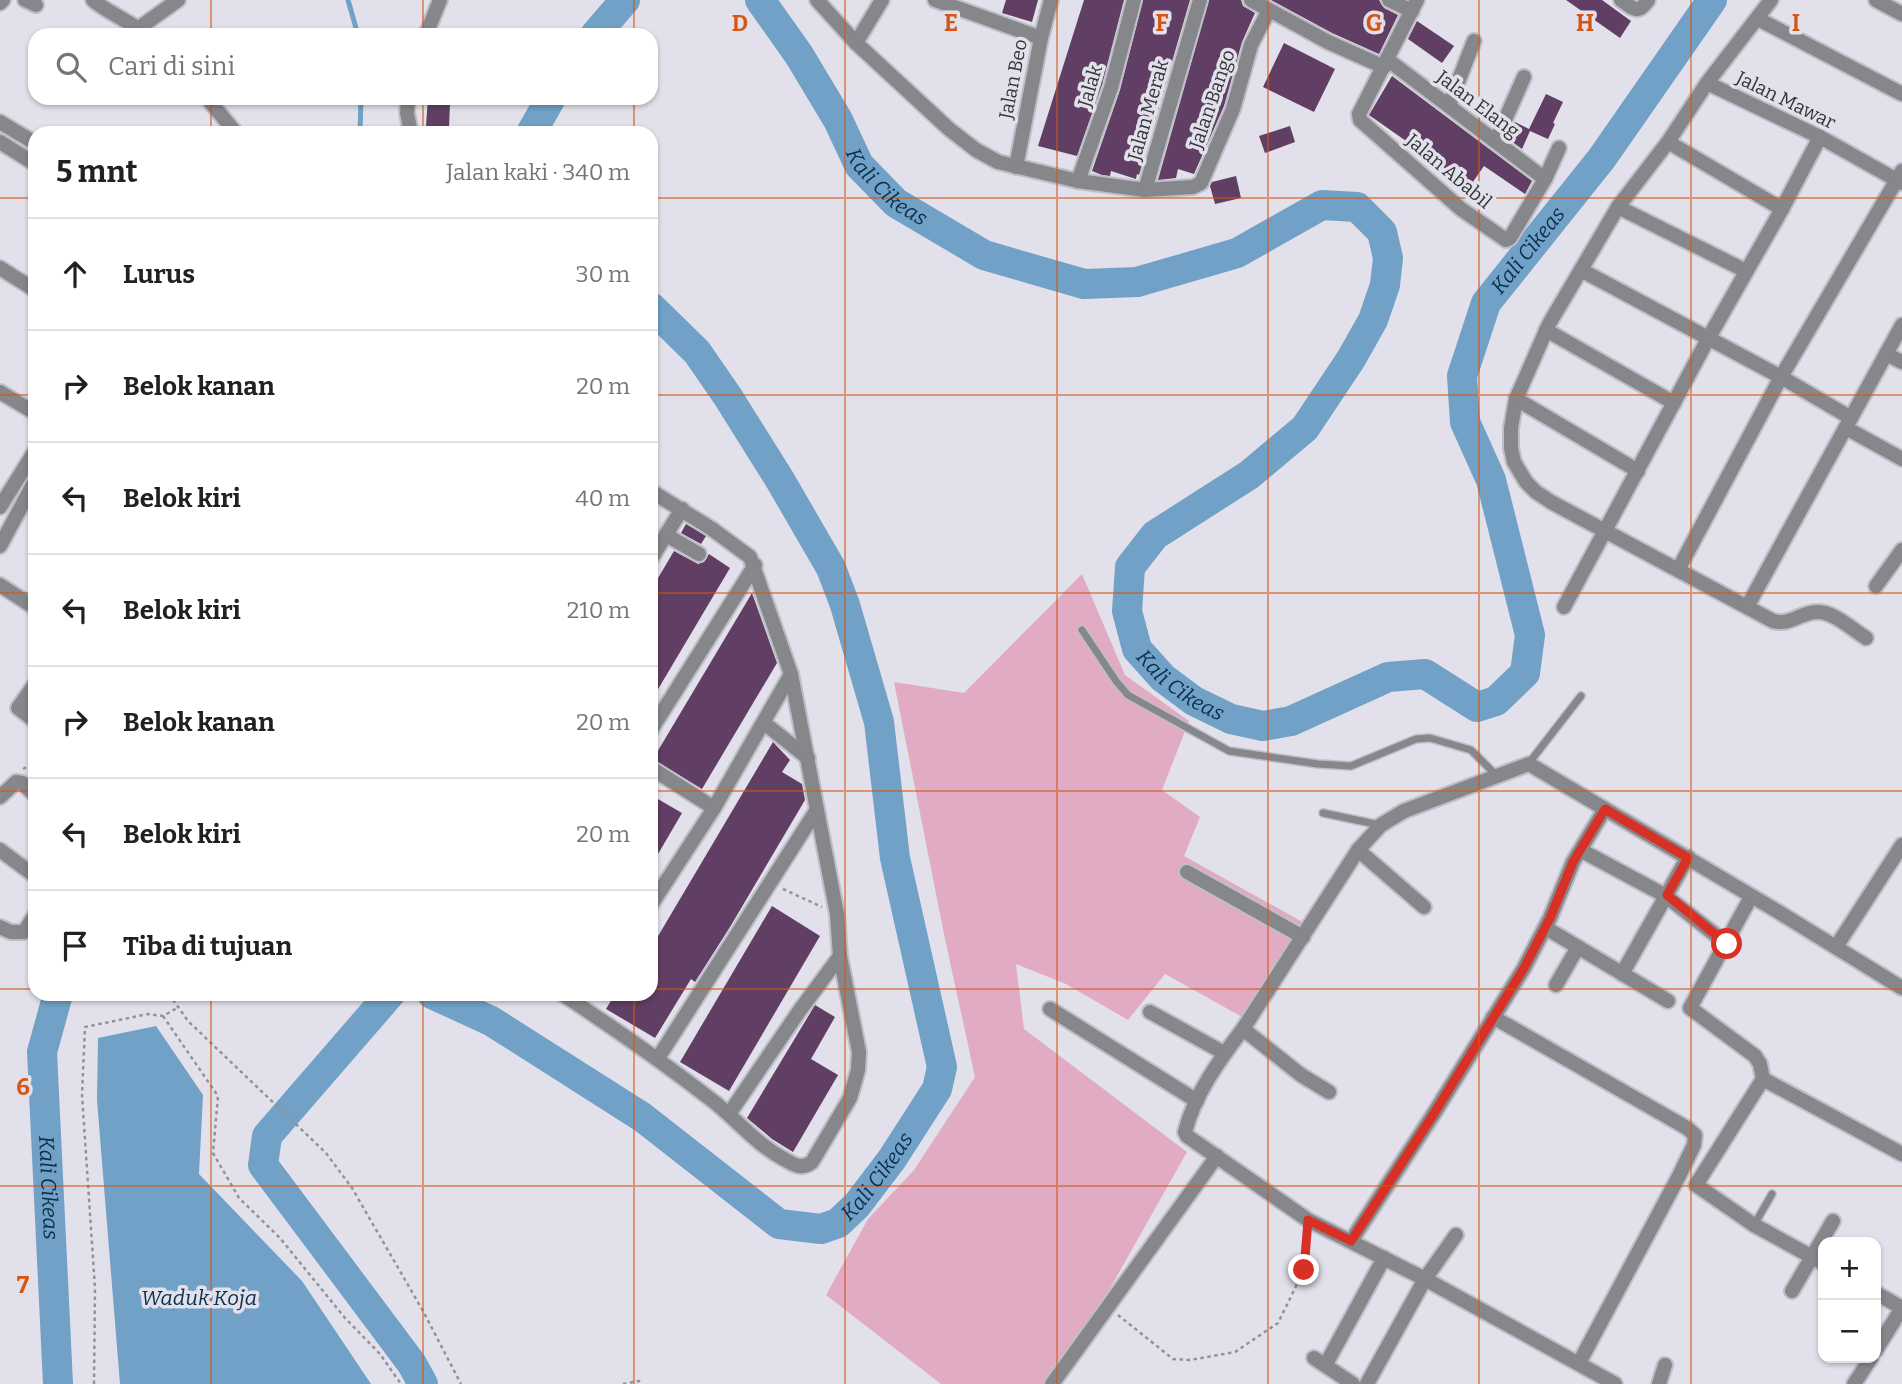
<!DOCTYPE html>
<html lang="id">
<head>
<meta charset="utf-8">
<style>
  :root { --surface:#fff; --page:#f2f2f2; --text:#202124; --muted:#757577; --line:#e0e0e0 }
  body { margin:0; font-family:Bitter,serif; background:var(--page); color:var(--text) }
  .controls { position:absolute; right:21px; bottom:21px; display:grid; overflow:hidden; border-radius:14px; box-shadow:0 2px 5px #0004 }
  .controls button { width:63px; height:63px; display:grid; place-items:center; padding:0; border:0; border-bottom:2px solid var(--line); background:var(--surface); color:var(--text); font:35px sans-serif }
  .stop { position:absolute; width:21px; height:21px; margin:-16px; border:5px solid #d93025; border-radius:50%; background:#fff }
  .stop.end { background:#d93025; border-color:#fff; box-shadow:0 2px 7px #0008 }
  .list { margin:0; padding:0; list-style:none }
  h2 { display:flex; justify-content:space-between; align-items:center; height:91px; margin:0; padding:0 28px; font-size:30px }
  h2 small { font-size:23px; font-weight:400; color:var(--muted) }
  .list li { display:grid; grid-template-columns:46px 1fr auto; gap:21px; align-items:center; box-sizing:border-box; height:112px; padding:0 28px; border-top:2px solid var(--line) }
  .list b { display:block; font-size:26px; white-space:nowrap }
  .list em { font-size:23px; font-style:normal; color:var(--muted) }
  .icon { flex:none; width:38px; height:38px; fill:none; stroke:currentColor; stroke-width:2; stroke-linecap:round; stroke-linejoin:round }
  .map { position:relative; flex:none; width:1902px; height:1384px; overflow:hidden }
  .search { position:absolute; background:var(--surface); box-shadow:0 2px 5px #0004; left:28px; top:28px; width:630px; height:77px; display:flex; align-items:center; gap:18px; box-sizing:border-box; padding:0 24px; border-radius:21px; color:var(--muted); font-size:26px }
  .panel { position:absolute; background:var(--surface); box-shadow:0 2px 5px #0004; left:28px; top:126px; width:630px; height:875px; border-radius:21px }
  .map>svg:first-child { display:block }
</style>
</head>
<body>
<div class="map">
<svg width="1902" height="1384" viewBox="0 0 1902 1384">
  <rect width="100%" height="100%" fill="#e2e0ea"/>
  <path fill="#e1acc3" d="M1082 574 1125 675 1189 721 1162 790 1200 817 1184 856 1308 925 1244 1018 1165 974 1128 1020 1066 984 1016 964 1024 1029 1187 1152 1056 1384H941L826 1295 868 1219 914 1170 975 1077 945 939 894 682 964 693Z"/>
  <path fill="#71a1c6" d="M156 1026 203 1095 199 1174 302 1281 371 1384H120L97 1100 98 1038Z"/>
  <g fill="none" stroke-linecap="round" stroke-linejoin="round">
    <g stroke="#71a1c6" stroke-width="5">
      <path d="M348 0 358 35"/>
      <path d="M360 133 361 98"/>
    </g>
    <g stroke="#71a1c6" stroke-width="30">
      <path id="s1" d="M760 0 799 55 838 120 859 165 896 203 984 255 1084 284 1137 282 1237 253 1322 205 1357 207 1382 232 1388 258 1385 285 1373 320 1351 359 1305 428 1249 475 1155 535 1130 567 1127 611 1137 649 1163 678 1194 701 1231 719 1263 726 1291 721 1388 677 1425 674 1477 707 1496 701 1525 673 1530 635 1491 480 1465 422 1462 376 1486 303 1602 158 1712 0"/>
      <path d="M595 35 625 0"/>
      <path d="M531 133 551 98"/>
      <path id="s2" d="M58 994 42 1052 58 1384"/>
      <path d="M390 994 267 1136 263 1165 412 1364 423 1384"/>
      <path id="s3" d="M432 994 491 1021 642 1117 779 1224 821 1229 838 1223 857 1205 892 1159 937 1089 942 1067 895 858 879 722 845 605 831 568 780 480 728 397 697 352 651 307"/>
    </g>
  </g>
  <g fill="#613e64">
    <path d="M1006 0H1038L1032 22 1002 13Z"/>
    <path d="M1084 0H1124L1102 85 1077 156 1038 146Z"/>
    <path d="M1143 0H1190L1139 175 1137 174 1136 179 1111 171 1110 176 1102 175 1092 171 1120 90Z"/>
    <path d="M1209 0H1241L1243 6 1255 13 1242 42 1224 106 1194 174 1178 169 1176 178 1158 180Z"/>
    <path d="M1271 0H1379L1384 8 1398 15 1379 54 1332 33Z"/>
    <path d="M1566 0H1602L1631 21 1620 38Z"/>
    <path d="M1417 21 1454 46 1442 63 1408 39Z"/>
    <path d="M1284 43 1335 69 1314 112 1263 87Z"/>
    <path d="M1392 76 1532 181 1525 194 1484 166 1470 186 1369 115Z"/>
    <path d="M1546 94 1563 102 1553 123 1555 124 1548 139 1530 131 1522 149 1507 138 1515 122 1529 129Z"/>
    <path d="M428 98H448L446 103H450L449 128 426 126Z"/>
    <path d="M1290 126 1295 142 1265 153 1259 136Z"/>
    <path d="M1236 176 1241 198 1215 204 1210 186 1212 182Z"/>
    <path d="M686 524 706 536 701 544 681 533Z"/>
    <path d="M674 551 698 564 704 562 709 554 730 568 651 701V590Z"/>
    <path d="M752 593 777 663 702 789 653 759Z"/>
    <path d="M773 742 790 760 782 772 802 784 805 800 730 927 695 982 691 979 655 1038 606 1009 615 994H651V948Z"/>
    <path d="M651 795 682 813 651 866Z"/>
    <path d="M772 906 820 936 729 1091 680 1062Z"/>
    <path d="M815 1005 835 1017 811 1059 838 1075 793 1152 772 1139 747 1118Z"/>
  </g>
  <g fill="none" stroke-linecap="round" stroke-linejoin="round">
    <defs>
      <g id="service">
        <path d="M1082 630 1116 681 1128 695 1229 751 1318 764 1351 766 1416 739 1430 738 1471 750 1496 775"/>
        <path d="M1529 763 1581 696"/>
        <path d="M1323 813 1380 825"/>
        <path d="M1754 1225 1772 1194"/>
      </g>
      <g id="minor">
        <path d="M25 0 36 5"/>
        <path d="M93 0C109 14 131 21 146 35"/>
        <path d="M817 0 856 43 949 129 976 150 998 162 1078 181 1145 190 1193 187 1201 183 1233 109 1251 45 1269 10"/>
        <path d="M935 0 1041 38"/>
        <path d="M1251 0 1328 42 1384 67"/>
        <path d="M1389 0 1412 11"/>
        <path d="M1417 0 1359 114 1360 120 1461 209 1506 240 1510 238 1545 179 1559 148"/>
        <path d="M1621 0C1634 9 1638 15 1648 0"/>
        <path d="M1771 0 1707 83 1820 137 1902 183"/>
        <path d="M1876 0 1902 14"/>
        <path d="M0 3 3 0"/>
        <path d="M1758 19 1902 94"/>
        <path d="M139 28 178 0"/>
        <path d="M426 35 440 0"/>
        <path d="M856 43 882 0"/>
        <path d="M1388 60 1545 179"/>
        <path d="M1707 83 1668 142 1618 207 1549 324 1516 399 1511 428V448L1514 462 1526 482 1536 492 1551 502 1773 621C1790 626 1801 612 1817 612 1833 611 1853 630 1866 638"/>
        <path d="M207 98 236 133"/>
        <path d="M408 98 407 113 411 133"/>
        <path d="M1449 105 1474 41"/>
        <path d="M0 122 35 143"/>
        <path d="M1496 140 1524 77"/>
        <path d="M0 142 35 164"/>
        <path d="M1668 142 1782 209"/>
        <path d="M1016 167 1041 38 1051 0"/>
        <path d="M1078 181 1111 88 1134 0"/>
        <path d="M1145 190 1200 0"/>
        <path d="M1618 207 1746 271"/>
        <path d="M0 268 35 290"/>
        <path d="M1581 270 1781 377 1851 418"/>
        <path d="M1546 330 1674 403"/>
        <path d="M1886 354 1902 362"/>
        <path d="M0 392 35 413"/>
        <path d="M1516 399 1638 471"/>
        <path d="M1846 428 1902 459"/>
        <path d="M0 507 35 451"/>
        <path d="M666 535 699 554"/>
        <path d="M0 546 35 481"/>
        <path d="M651 559 682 509"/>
        <path d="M1678 570 1781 377 1902 171"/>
        <path d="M0 585 35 608"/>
        <path d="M1876 586 1902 550"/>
        <path d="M1564 607 1708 339 1782 209 1820 137"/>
        <path d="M1747 607 1902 325"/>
        <path d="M35 684 18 708 35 721"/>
        <path d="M764 723 808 758"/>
        <path d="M651 730 755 565"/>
        <path d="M651 768 714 808"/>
        <path d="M0 797 16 782 22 783 35 795"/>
        <path d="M0 850 35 876"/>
        <path d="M1358 850 1424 907"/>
        <path d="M1586 853 1666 896 1727 944"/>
        <path d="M1187 872 1303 937"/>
        <path d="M1751 897 1690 1008 1755 1056 1760 1064 1763 1079"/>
        <path d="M651 905 714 808 791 674"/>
        <path d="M0 927 11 932H24L35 915"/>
        <path d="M1551 931 1668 1001"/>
        <path d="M1836 947 1902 845"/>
        <path d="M1622 974 1688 857"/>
        <path d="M1556 985 1578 947"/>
        <path d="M562 994C614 1028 664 1063 713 1101 737 1120 756 1144 784 1159 794 1165 802 1170 812 1162L850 1098 858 1070 859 1052 840 956 837 914 791 674 750 557 712 529 651 491"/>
        <path d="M1050 1009 1197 1101"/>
        <path d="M1150 1012 1224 1053"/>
        <path d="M1493 1017 1687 1128 1695 1135 1694 1145 1679 1176 1579 1363"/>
        <path d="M1243 1029 1301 1075 1329 1092"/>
        <path d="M658 1058 816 811"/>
        <path d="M729 1114 800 1010 840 956"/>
        <path d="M1351 1241 1433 1115 1524 968 1550 918 1573 862 1605 809"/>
        <path d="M1823 1263 1754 1225 1696 1185 1763 1079 1902 1154"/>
        <path d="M1792 1291 1833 1221"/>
        <path d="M1876 1293 1902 1308"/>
        <path d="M1876 1350 1902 1308"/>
        <path d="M1314 1358 1353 1384"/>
        <path d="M1326 1364 1384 1258"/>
        <path d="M1052 1384 1217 1156"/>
        <path d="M1367 1384 1425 1279 1456 1235"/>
        <path d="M1615 1384 1425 1279 1308 1220 1187 1136 1185 1132C1194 1095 1220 1059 1243 1029L1358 850 1381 825 1404 811 1529 764 1777 911 1902 988"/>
        <path d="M1659 1384 1665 1365"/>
        <path d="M1854 1384 1871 1358"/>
      </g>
    </defs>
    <use href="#service" stroke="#bfbec6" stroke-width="10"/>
    <use href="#minor" stroke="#bfbec6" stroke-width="18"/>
    <g stroke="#939299" stroke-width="2.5" stroke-dasharray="3.5 3.5" stroke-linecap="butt">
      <path d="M23 769 35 762"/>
      <path d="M783 889 822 907"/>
      <path d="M169 994 188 1021 326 1153 352 1188 423 1311 461 1384"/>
      <path d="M163 1016 218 1096 213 1153 239 1198 280 1238 345 1318 380 1354 401 1384"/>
      <path d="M1118 1315 1173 1359 1190 1360 1235 1352 1278 1323 1304 1270 1307 1237"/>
      <path d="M94 1384 95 1288 82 1095 85 1027 148 1014 163 1016 177 1008"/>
      <path d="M623 1384 639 1381 642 1384"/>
    </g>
    <use href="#service" stroke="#86878b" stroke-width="7"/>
    <use href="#minor" stroke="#86878b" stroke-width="14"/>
  </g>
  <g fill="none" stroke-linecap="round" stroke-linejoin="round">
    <path stroke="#d93025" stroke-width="9" d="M1304 1270 1308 1220 1351 1241 1433 1115 1524 968 1550 918 1573 862 1605 809 1688 858 1667 895 1727 944"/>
  </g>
  <path fill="none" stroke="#d65510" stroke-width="2" stroke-opacity="0.55" d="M211 0V35M423 0V35M634 0V35M845 0V1384M1057 0V1384M1268 0V1384M1479 0V1384M1691 0V1384M211 98V133M423 98V133M634 98V133M0 198H35M651 198H1902M0 395H35M651 395H1902M0 593H35M651 593H1902M0 791H35M651 791H1902M0 989H35M651 989H1902M211 994V1384M423 994V1384M634 994V1384M0 1186H1902"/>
  <g text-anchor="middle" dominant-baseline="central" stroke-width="7" stroke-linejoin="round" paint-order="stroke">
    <g font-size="19" fill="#353438" stroke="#e2e0ea">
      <text transform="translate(1013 79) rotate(-79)">Jalan Beo</text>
      <text transform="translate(1090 86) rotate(-73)">Jalak</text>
      <text transform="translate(1212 99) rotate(-71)">Jalan Bango</text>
      <text transform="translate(1786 100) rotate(26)">Jalan Mawar</text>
      <text transform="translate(1478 104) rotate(37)">Jalan Elang</text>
      <text transform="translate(1148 110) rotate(-74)">Jalan Merak</text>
      <text transform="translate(1449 171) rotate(40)">Jalan Ababil</text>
    </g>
    <g font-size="21" font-style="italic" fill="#08304a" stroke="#e2e0ea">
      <text stroke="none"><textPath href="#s1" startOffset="228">Kali Cikeas</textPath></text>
      <text stroke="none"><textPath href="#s1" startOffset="2202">Kali Cikeas</textPath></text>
      <text stroke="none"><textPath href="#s1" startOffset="1362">Kali Cikeas</textPath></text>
      <text stroke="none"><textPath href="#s3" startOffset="539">Kali Cikeas</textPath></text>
      <text stroke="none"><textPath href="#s2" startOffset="196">Kali Cikeas</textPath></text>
      <text x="199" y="1298">Waduk Koja</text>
    </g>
  </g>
  <g font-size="23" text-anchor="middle" font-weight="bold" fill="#d65510" stroke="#e2e0ea" stroke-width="7" stroke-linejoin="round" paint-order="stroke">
    <text x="740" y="31">D</text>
    <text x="951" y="31">E</text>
    <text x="1162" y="31">F</text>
    <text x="1374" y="31">G</text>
    <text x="1585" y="31">H</text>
    <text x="1796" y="31">I</text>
    <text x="23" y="1095">6</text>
    <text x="23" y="1293">7</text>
  </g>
</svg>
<div class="controls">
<button>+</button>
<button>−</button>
</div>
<div class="stop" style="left:1727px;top:944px"></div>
<div class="stop end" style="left:1304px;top:1270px"></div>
<div class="search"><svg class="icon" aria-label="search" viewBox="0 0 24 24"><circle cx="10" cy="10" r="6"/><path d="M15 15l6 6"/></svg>Cari di sini</div>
<section class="panel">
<h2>5 mnt<small>Jalan kaki · 340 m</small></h2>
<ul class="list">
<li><svg class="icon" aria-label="ahead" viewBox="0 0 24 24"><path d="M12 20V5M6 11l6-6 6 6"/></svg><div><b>Lurus</b></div><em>30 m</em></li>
<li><svg class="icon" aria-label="right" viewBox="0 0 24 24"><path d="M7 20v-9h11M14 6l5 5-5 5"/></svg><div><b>Belok kanan</b></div><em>20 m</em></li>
<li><svg class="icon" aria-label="left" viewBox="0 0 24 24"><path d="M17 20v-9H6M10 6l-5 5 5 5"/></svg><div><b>Belok kiri</b></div><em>40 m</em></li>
<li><svg class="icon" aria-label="left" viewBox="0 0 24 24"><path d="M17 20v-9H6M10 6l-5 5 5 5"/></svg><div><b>Belok kiri</b></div><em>210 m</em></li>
<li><svg class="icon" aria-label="right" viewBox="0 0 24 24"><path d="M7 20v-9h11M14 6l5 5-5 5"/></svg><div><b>Belok kanan</b></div><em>20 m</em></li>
<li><svg class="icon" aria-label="left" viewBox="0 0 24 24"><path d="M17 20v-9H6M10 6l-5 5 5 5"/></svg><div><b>Belok kiri</b></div><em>20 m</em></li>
<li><svg class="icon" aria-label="arrive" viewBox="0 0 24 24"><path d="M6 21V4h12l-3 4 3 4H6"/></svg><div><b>Tiba di tujuan</b></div></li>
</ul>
</section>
</div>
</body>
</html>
